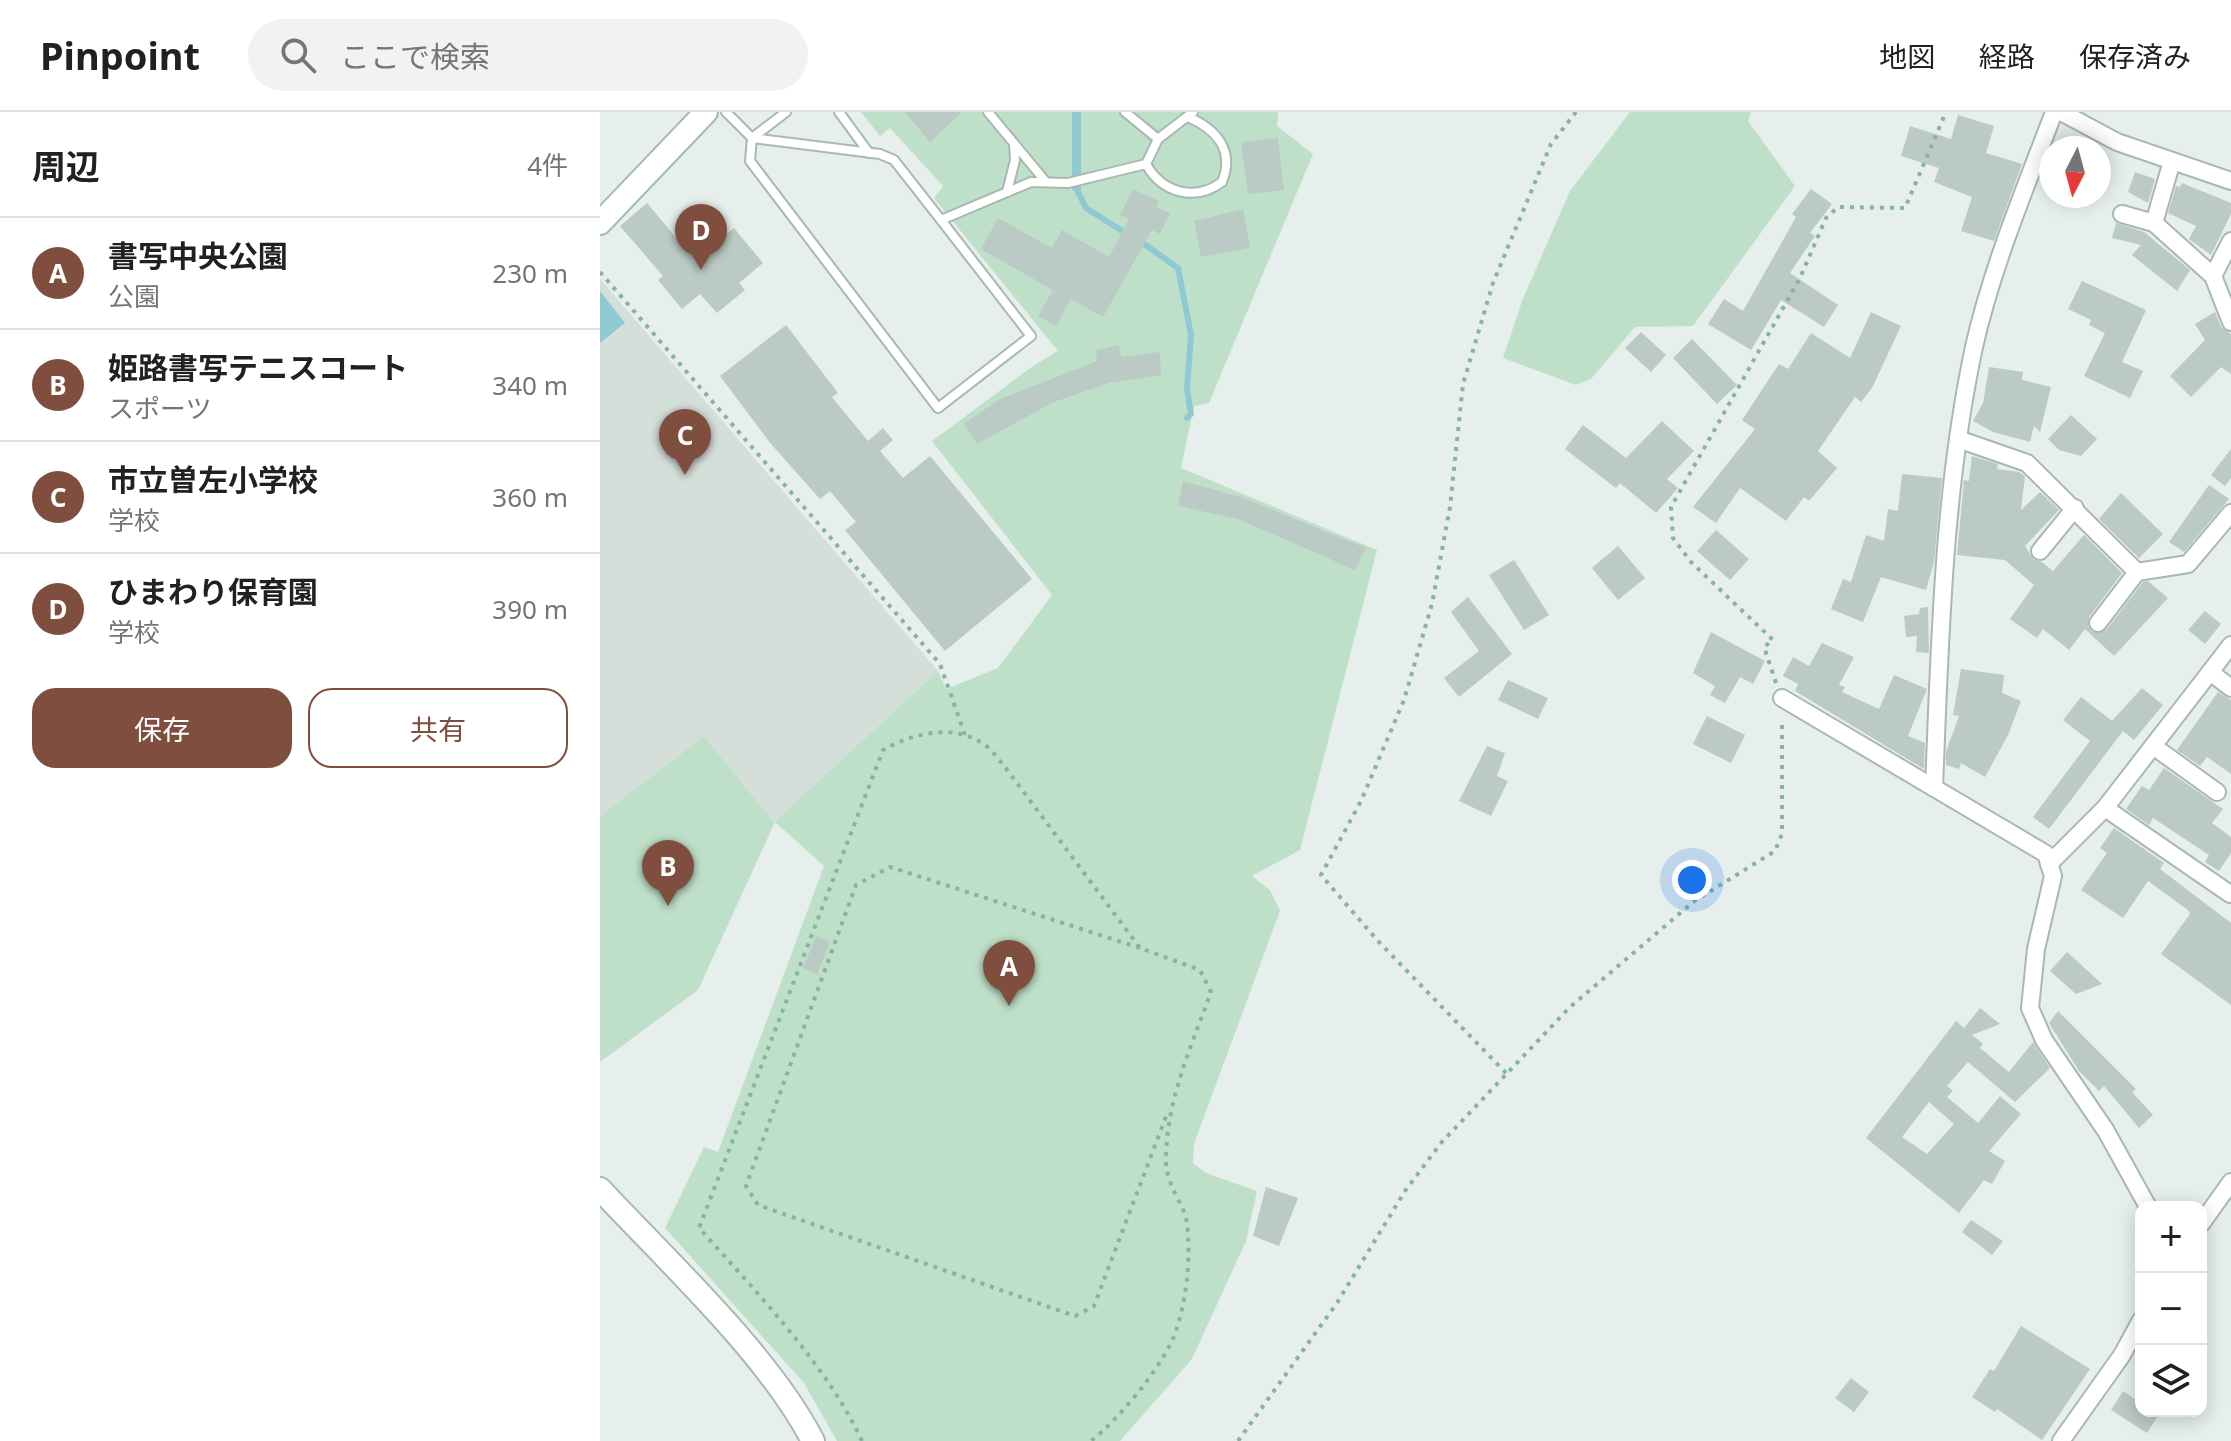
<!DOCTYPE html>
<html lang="ja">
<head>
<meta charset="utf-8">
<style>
  :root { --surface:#fff; --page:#f2f2f2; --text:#202124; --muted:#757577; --line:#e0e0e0; --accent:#7f4e3f }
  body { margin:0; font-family:"Noto Sans","Noto Sans JP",sans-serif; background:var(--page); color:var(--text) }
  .controls { position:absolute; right:24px; bottom:24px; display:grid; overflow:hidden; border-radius:16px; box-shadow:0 4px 20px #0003 }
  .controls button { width:72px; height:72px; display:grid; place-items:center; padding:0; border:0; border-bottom:2px solid var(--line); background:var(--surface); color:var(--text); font:40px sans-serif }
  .compass { position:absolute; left:1439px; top:24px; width:72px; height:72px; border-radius:50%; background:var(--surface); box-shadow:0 4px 20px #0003; rotate:186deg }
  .you { position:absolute; left:1092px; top:768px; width:28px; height:28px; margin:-20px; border:6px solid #fff; border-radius:50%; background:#1a73e8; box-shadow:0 0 0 12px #1a73e833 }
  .badge { display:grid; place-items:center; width:52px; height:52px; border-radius:50%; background:var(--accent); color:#fff; font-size:26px; font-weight:700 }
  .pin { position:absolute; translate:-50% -66px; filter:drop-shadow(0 2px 4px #0008) }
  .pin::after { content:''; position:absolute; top:42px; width:28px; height:24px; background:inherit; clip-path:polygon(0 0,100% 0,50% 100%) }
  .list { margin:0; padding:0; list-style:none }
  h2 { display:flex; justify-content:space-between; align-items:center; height:104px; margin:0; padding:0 32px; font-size:34px }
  h2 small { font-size:26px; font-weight:400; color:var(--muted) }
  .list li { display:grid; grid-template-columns:52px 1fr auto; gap:24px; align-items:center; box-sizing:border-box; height:112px; padding:0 32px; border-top:2px solid var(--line) }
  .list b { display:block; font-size:30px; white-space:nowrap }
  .list p { margin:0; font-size:26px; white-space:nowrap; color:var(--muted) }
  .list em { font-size:26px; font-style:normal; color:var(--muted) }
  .actions { display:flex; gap:16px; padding:24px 32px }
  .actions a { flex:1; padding:18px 0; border:2px solid var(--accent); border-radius:24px; text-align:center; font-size:28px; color:var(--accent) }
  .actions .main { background:var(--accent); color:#fff }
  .icon { flex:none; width:44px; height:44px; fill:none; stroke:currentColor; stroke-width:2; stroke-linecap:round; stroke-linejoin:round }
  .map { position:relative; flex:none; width:1631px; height:1329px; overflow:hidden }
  header { display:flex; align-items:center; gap:48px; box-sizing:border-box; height:112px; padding:0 40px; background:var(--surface); border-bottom:2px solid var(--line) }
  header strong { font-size:38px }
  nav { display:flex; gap:44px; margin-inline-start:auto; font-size:28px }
  .search { width:560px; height:72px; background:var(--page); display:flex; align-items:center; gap:20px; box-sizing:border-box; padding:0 28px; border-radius:44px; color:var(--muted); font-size:30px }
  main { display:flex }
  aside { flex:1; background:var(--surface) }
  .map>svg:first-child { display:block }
</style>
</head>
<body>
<header>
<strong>Pinpoint</strong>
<div class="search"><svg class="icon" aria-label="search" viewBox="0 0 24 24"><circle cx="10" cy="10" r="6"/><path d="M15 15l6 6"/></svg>ここで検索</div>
<nav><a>地図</a><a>経路</a><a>保存済み</a></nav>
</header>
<main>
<aside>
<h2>周辺<small>4件</small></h2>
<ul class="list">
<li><span class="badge">A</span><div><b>書写中央公園</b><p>公園</p></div><em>230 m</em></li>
<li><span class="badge">B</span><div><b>姫路書写テニスコート</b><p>スポーツ</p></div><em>340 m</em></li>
<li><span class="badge">C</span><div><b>市立曽左小学校</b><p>学校</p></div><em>360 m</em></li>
<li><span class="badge">D</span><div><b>ひまわり保育園</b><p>学校</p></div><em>390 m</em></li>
</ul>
<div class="actions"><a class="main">保存</a><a>共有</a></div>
</aside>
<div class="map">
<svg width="1631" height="1329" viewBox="0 0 1631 1329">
  <rect width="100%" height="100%" fill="#e6efeb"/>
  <path fill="#d4dfda" d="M0 167 338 559 174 710 104 624 0 704Z"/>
  <g fill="#bfe0c8">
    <path d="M261 0H678L677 14 713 42 609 291 594 294 581 356 777 438 700 738 652 764 670 778 680 799 594 1032 593 1051 606 1061 657 1079 646 1129 592 1247 520 1329H237L204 1271 65 1116 104 1035 118 1040 224 754 175 710 98 878 0 950V704L104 624 174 710 338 559 346 577 398 556 452 483 332 329 433 254 458 239 334 86 343 74 290 16 280 24Z"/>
    <path d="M1030 0H1151L1148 9 1195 74 1093 214 1035 215 991 267 976 273 903 246 922 189 970 79Z"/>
  </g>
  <g fill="#8ec9d4">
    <path d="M472 0H481V79L472 78Z"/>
    <path d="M0 179 25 211 0 231Z"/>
  </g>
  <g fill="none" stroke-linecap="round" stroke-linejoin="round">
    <g stroke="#8ec9d4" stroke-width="6">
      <path d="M477 78 486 96 527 122"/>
      <path d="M540 129 578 156 591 223 587 277 591 302 587 306"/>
    </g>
  </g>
  <g fill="#bbcac4" fill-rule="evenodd">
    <path d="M305 0H362L330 30Z"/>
    <path d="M1358 3 1394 14 1386 41 1422 52 1394 129 1361 119 1372 85 1334 70 1339 56 1301 44 1310 14 1351 27Z"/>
    <path d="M678 26 684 78 648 82 641 30Z"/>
    <path d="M1535 60 1555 67 1548 91 1528 80Z"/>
    <path d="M1582 71 1631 91V102L1611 143 1589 127 1596 114 1568 101 1576 74 1580 75Z"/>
    <path d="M533 77 559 89 556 95 570 101 560 122 552 118 503 205 471 187 456 214 438 204 453 178 381 137 398 106 452 136 462 118 509 145 529 107 520 103Z"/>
    <path d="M1211 77 1232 92 1210 121 1215 124 1190 161 1238 193 1224 215 1181 188 1151 238 1108 212 1124 187 1143 199 1196 105 1192 102Z"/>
    <path d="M47 91 89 141 103 129 109 136 134 116 163 151 139 171 145 178 117 201 100 182 82 197 58 168 63 164 20 114Z"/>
    <path d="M643 97 650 136 601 145 594 109Z"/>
    <path d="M1516 111 1544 120 1590 158 1577 179 1532 143 1541 133 1512 126Z"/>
    <path d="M1482 169 1546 198 1522 250 1543 259 1530 286 1484 264 1505 221 1489 213 1491 208 1468 197Z"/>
    <path d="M1271 200 1301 214 1272 276 1261 290 1255 285 1218 339 1237 356 1209 389 1204 385 1186 409 1140 376 1116 411 1093 395 1155 317 1142 308 1179 252 1188 257 1211 221 1250 246Z"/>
    <path d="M1615 200 1621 215 1631 222V262L1621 255 1591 285 1570 264 1605 228 1595 212Z"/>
    <path d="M186 213 238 281 232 285 268 329 283 316 293 328 280 339 303 366 330 344 432 467 345 539 245 418 256 410 230 379 220 387 171 332 120 264Z"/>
    <path d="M1041 220 1066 243 1051 260 1025 236Z"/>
    <path d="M1092 227 1137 273 1117 292 1073 246Z"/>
    <path d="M519 233 521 245 560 240 561 263 509 271 454 290 377 332 364 312 398 288 497 249 496 238Z"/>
    <path d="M1389 255 1423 260 1422 268 1451 275 1440 320 1434 314 1430 330 1393 320 1373 309 1383 291Z"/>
    <path d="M1471 303 1497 327 1481 344 1459 338 1448 327Z"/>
    <path d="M1062 309 1094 339 1067 367 1078 376 1056 401 1020 371 1016 376 965 337 983 313 1026 346Z"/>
    <path d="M1631 337V366L1625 374 1611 363Z"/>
    <path d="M1372 344 1398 352 1397 357 1419 360 1425 364 1421 398 1440 380 1459 398 1425 434 1434 448 1442 450 1453 459 1484 423 1522 461 1489 505 1488 514 1492 520 1506 518 1543 470 1548 469 1568 486 1514 544 1485 517 1469 538 1443 517 1437 526 1410 507 1434 473 1405 448 1357 443 1364 368 1369 369Z"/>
    <path d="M1302 362 1342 366 1334 450 1326 478 1281 465 1263 510 1231 497 1243 467 1251 470 1266 423 1284 429 1288 397 1298 399Z"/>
    <path d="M583 369 644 386 766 436 755 458 638 407 578 394Z"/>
    <path d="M1609 373 1629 387 1584 440 1569 430Z"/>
    <path d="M1521 381 1563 422 1539 446 1499 407Z"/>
    <path d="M1116 418 1149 447 1130 468 1097 439Z"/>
    <path d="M1018 434 1045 466 1018 488 992 456Z"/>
    <path d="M914 448 949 503 924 518 889 463Z"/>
    <path d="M868 485 912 542 859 585 844 566 879 539 851 500Z"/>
    <path d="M1328 495 1329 541 1316 540 1317 524 1306 525 1304 504 1319 502 1320 496Z"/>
    <path d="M1605 499 1621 512 1605 532 1588 518Z"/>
    <path d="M1111 520 1165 549 1153 572 1140 565 1125 591 1110 583 1115 574 1093 561Z"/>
    <path d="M1222 531 1254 545 1239 573 1245 575 1242 580 1279 597 1294 563 1327 577 1308 624 1325 631 1324 657 1195 579 1198 572 1183 564 1193 545 1209 554Z"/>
    <path d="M1361 557 1404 563 1402 581 1421 589 1408 623 1385 665 1361 651 1359 657 1346 653V640L1359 604 1353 603Z"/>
    <path d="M908 568 948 586 938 607 898 588Z"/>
    <path d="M1542 576 1563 593 1534 628 1523 619 1449 717 1433 705 1490 629 1463 608 1481 585 1512 609Z"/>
    <path d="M1618 580 1631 588V662L1607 645 1600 654 1577 638Z"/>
    <path d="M1107 604 1145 623 1131 651 1093 632Z"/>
    <path d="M887 634 905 641 897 664 908 669 891 704 859 689Z"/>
    <path d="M1564 656 1623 697 1612 711 1631 725V741L1619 759 1605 750 1609 743 1553 706 1549 713 1526 697 1542 674 1549 678Z"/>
    <path d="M1514 716 1564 751 1560 757 1631 811V893L1561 842 1590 802 1588 798 1548 769 1523 806 1481 778 1507 741 1500 736Z"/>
    <path d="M216 824 230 830 217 862 203 856Z"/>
    <path d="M1467 840 1502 872 1476 882 1450 859Z"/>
    <path d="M1380 896 1400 912 1372 923 1383 932 1380 936 1409 960 1433 930 1450 956 1415 990 1368 950 1347 974 1353 979 1347 985 1378 1011 1400 984 1421 1002 1389 1039 1405 1049 1392 1072 1384 1068 1359 1101 1266 1026 1356 909 1364 916ZM1329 990 1354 1012 1327 1042 1302 1025Z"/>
    <path d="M1458 899 1536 977 1532 980 1553 1003 1539 1016 1504 974 1499 979 1479 959 1449 911Z"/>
    <path d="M666 1075 698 1086 679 1134 653 1124Z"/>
    <path d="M1371 1108 1403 1129 1392 1143 1362 1120Z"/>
    <path d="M1421 1214 1490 1257 1442 1328 1397 1297 1395 1300 1372 1285 1390 1257 1394 1259Z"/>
    <path d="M1251 1266 1269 1280 1254 1300 1235 1286Z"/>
    <path d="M1523 1279 1541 1291V1299H1561L1547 1321 1511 1298Z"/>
  </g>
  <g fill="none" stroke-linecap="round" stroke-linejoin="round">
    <defs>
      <g id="lane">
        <path d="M126 0 152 26 186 0"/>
        <path d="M239 0 269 41"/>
        <path d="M388 0 446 70"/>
        <path d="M525 0 558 27"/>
        <path d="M546 52C562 81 595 90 622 70 635 38 616 17 588 5"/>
        <path d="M407 80 415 48 414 32"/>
        <path d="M341 108 431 224 338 296 150 49 152 26 280 42 294 48 341 108 431 70 468 71 546 52 558 27 593 0"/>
      </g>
      <g id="street">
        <path d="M1461 0 1517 30 1631 69"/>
        <path d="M1522 102 1554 111 1613 164"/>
        <path d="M1554 111 1572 49"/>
        <path d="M1631 129 1613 164 1631 210"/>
        <path d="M1358 327 1427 351 1537 460"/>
        <path d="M1440 439 1475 396"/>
        <path d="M1498 511 1537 460 1588 452 1631 401"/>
        <path d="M1610 560 1631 576"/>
        <path d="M1182 586 1446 742 1453 764 1436 837 1430 896 1444 928 1506 1019 1548 1095"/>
        <path d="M1553 634 1617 680"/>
        <path d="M1334 676C1340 529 1343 380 1374 235 1392 155 1425 77 1454 0"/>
        <path d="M1505 696 1630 782"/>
        <path d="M1449 752 1505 696 1631 533"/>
        <path d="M1601 1112 1631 1070"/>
        <path d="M1461 1329 1522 1243 1541 1208"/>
      </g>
      <g id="secondary">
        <path d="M0 111 106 0"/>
        <path d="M0 1077C67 1149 168 1242 213 1329"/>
      </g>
    </defs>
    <use href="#lane" stroke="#a8b8b2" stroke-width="12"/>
    <use href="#street" stroke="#a8b8b2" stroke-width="20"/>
    <use href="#secondary" stroke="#a4bbb3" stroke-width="26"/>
    <g stroke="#86b3a5" stroke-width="4" stroke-dasharray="4 6" stroke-linecap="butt">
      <path d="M0 160 340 552 366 626"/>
      <path d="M1176 571 1164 535 1173 528 1091 450 1073 426 1071 395 1200 166 1226 106 1238 95 1305 96 1346 0"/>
      <path d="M540 836 290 755 256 773 146 1074 158 1093 475 1204 494 1194 567 1002"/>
      <path d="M906 961 777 828 721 763 761 689 804 588 832 492 850 395 863 272 893 171 951 32 976 0"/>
      <path d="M262 1329C229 1256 153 1176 99 1116L283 638C312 622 351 611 382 631 391 636 398 647 405 655L540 836 600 858 611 880C591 935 566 989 566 1048 566 1074 584 1091 587 1111 591 1146 587 1185 576 1219 565 1252 519 1307 491 1329"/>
      <path d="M638 1329 737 1191 805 1079 841 1031 969 896 1093 790 1175 739 1182 722V607"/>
    </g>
    <use href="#lane" stroke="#fff" stroke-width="8"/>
    <use href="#street" stroke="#fff" stroke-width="16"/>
    <use href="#secondary" stroke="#fff" stroke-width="22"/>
  </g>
</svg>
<div class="controls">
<button>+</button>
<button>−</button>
<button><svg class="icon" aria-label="layers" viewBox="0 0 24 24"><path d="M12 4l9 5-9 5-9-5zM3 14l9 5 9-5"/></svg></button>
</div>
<svg class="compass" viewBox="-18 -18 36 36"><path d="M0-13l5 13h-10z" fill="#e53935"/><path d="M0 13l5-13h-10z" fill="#757577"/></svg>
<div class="you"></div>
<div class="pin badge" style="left:409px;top:894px">A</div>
<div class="pin badge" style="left:68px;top:794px">B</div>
<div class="pin badge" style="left:85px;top:363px">C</div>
<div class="pin badge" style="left:101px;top:158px">D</div>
</div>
</main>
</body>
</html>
